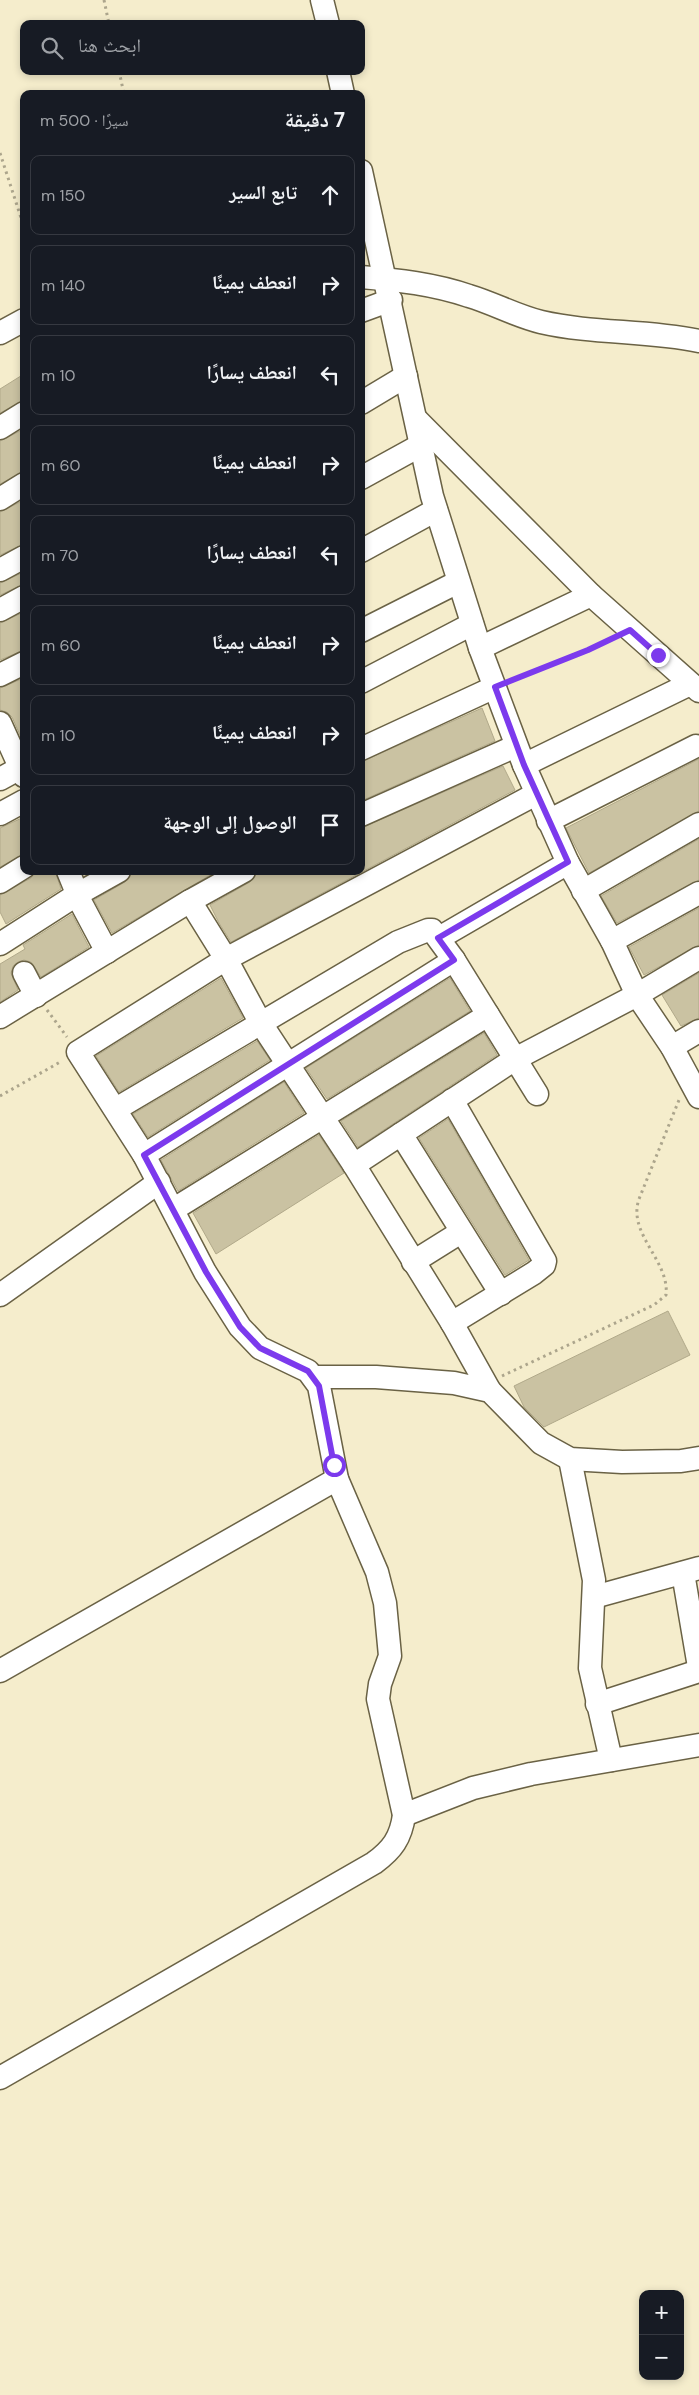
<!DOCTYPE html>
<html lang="ar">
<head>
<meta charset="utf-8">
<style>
  :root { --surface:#171b24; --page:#20242c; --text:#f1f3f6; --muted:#9ea1a6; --line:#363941 }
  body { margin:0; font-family:"DM Sans","Noto Naskh Arabic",sans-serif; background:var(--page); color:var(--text); direction:rtl }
  .controls { position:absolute; right:15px; bottom:15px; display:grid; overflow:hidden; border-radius:10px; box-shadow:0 2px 8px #0003 }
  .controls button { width:45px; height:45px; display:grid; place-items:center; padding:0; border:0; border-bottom:1px solid var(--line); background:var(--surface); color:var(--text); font:25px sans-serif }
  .stop { position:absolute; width:15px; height:15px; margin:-11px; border:4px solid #7c3aed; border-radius:50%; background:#fff }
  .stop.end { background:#7c3aed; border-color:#fff; box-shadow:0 1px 5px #0008 }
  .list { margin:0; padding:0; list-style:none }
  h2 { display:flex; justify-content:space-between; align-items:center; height:65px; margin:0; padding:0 20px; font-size:21px }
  h2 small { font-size:16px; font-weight:400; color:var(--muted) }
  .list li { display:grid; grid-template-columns:32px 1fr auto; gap:15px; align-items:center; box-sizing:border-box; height:80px; margin:0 10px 10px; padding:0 10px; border:1px solid var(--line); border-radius:10px }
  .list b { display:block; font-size:19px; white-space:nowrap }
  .list em { font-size:16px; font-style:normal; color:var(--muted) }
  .icon { flex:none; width:28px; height:28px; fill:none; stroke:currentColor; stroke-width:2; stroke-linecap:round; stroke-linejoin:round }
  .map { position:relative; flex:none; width:699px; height:2395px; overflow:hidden; direction:ltr }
  .search { position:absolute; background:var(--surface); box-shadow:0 2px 8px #0003; left:20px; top:20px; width:345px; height:55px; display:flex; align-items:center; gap:12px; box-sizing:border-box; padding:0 18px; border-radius:10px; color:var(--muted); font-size:19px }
  .panel { position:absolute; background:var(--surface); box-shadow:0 2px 8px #0003; left:20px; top:90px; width:345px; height:785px; border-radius:10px; direction:rtl }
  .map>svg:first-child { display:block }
</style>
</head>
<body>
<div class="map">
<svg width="699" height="2395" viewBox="0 0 699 2395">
  <rect width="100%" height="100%" fill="#f5edcc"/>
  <g fill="#cac2a2" stroke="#b1a98a">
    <path d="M24 374V400L0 413V389Z"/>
    <path d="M24 429V471L0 484V441Z"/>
    <path d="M24 500V544L0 555V512Z"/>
    <path d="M24 572V584L0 595V583Z"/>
    <path d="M24 612V650L0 660V623Z"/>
    <path d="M24 678V744L12 717 7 712 0 710V688Z"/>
    <path d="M482 708 495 741 361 801V762Z"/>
    <path d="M699 759V811L589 873 566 828Z"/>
    <path d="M503 766 515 790 231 942 219 923 210 905 250 882 257 871H361V828Z"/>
    <path d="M24 817V854L0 867V828Z"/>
    <path d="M699 839V880L617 923 601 896Z"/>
    <path d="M36 871H55L61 889 6 924 0 912V895L31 878Z"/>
    <path d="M132 871H217L112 933 94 900 125 882Z"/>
    <path d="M699 908V945L644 975 629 947Z"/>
    <path d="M72 914 89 947 41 977 31 962 24 960 18 962 13 966 11 973 18 990 0 1002V964L25 949 23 945Z"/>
    <path d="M699 973V1018L681 1026 662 995Z"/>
    <path d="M221 978 243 1018 119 1092 96 1056Z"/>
    <path d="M450 978 470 1011 327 1099 306 1068Z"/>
    <path d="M484 1033 497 1055 358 1147 341 1121Z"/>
    <path d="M257 1041 270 1060 148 1137 133 1114Z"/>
    <path d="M284 1082 304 1113 178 1191 161 1160Z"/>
    <path d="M448 1119 529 1260 505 1275 419 1138Z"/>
    <path d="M319 1135 344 1173 216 1254 193 1213Z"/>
    <path d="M668 1311 690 1355 544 1427 524 1407 514 1386Z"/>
  </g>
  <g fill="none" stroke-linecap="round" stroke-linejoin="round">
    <defs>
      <g id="minor">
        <path d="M322 0 328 24"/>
        <path d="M338 71 343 94"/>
        <path d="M361 171 432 496 480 648 524 765 568 863 612 941 637 995 672 1047 699 1097"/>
        <path d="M361 277C398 280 434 284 469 296 493 303 516 316 541 322 593 334 647 330 699 341"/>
        <path d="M361 311 391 300"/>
        <path d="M0 333 24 320"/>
        <path d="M361 403 406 376"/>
        <path d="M416 419 591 595 699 691"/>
        <path d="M0 428 24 413"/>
        <path d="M361 478 421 445"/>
        <path d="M0 499 24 484"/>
        <path d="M361 551 436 510"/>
        <path d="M0 570 24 557"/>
        <path d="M0 610 24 597"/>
        <path d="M361 631 458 582"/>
        <path d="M480 648 591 595"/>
        <path d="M0 675 24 663"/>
        <path d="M361 682 472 624"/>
        <path d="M0 723 24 776"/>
        <path d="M361 749 495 687"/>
        <path d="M524 765 690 684"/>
        <path d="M0 779 20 768"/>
        <path d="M0 814 24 801"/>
        <path d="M361 815 516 746"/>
        <path d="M548 821 696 746"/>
        <path d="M68 871 81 903 107 952"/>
        <path d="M0 882 24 867"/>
        <path d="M583 891 699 824"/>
        <path d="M190 901 226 959 260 1022 354 1165 452 1323 490 1391"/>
        <path d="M439 938 568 863"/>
        <path d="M612 941 699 893"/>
        <path d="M0 944 78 894 119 871"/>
        <path d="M24 973 36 996"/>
        <path d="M0 1017 190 901 244 871"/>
        <path d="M672 1047 699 1031"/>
        <path d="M116 1109 398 942 428 930H432L454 960 537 1094"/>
        <path d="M401 1134 501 1294"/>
        <path d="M144 1155 454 960"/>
        <path d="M354 1165 515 1059 637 995 699 958"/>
        <path d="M174 1209 488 1015"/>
        <path d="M413 1262 461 1232"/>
        <path d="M0 1295 159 1182"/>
        <path d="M452 1323 534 1273 544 1265 545 1261 452 1100"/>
        <path d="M313 1377H376L454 1383 490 1391 541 1443 570 1459 622 1462 681 1461 699 1458"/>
        <path d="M570 1459 594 1580 590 1668 611 1760"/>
        <path d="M683 1573 699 1667"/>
        <path d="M594 1597 699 1568"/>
        <path d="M0 1671 337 1479"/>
        <path d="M597 1704 699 1671"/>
        <path d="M404 1815 473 1788 531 1774 699 1745"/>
        <path d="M0 2078 374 1863C392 1850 401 1838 404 1815L378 1699 380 1684 390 1656 385 1603 377 1572 337 1479 319 1386 308 1371 260 1348 240 1327 205 1272 144 1155 78 1052 226 959 536 794"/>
      </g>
    </defs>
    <use href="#minor" stroke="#6a6245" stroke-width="25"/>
    <g stroke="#aca58c" stroke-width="3" stroke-dasharray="2.5 4" stroke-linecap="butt">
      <path d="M104 0 109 24"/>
      <path d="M119 71 124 94"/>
      <path d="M0 153 24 227"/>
      <path d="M512 681 612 639"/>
      <path d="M47 1010 67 1037"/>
      <path d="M0 1096 62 1061"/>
      <path d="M502 1376 654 1305 666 1295C670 1261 627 1234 639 1199L679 1100"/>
    </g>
    <use href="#minor" stroke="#fff" stroke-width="22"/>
  </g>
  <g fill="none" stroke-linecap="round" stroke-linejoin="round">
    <path stroke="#7c3aed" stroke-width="6" d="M334 1465 319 1386 308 1371 260 1348 240 1327 206 1272 144 1155 454 960 438 938 568 862 524 765 495 687 588 650 630 630 658 655"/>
  </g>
</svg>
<div class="controls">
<button>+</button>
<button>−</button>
</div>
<div class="stop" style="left:334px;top:1465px"></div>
<div class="stop end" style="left:658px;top:655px"></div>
<div class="search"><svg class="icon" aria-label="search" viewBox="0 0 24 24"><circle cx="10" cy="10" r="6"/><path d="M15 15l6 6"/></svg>ابحث هنا</div>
<section class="panel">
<h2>7 دقيقة<small>سيرًا · 500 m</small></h2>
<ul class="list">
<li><svg class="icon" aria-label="ahead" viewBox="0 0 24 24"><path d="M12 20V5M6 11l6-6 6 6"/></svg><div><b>تابع السير</b></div><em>150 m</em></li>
<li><svg class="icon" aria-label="right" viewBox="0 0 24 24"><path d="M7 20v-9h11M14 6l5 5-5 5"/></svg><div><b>انعطف يمينًا</b></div><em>140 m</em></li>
<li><svg class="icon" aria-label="left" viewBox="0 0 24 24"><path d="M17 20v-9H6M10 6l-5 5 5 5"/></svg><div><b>انعطف يسارًا</b></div><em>10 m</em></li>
<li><svg class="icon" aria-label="right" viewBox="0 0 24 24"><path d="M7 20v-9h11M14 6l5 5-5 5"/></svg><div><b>انعطف يمينًا</b></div><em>60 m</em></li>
<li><svg class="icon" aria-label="left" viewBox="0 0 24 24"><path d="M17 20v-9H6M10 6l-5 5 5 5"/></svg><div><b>انعطف يسارًا</b></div><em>70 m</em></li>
<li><svg class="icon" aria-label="right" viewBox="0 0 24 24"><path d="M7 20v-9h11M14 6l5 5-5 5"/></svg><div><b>انعطف يمينًا</b></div><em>60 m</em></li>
<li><svg class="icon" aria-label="right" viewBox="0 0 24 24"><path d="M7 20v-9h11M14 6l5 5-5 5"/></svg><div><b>انعطف يمينًا</b></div><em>10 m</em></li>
<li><svg class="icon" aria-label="arrive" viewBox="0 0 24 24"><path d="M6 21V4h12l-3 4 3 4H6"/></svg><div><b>الوصول إلى الوجهة</b></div></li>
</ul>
</section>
</div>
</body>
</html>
